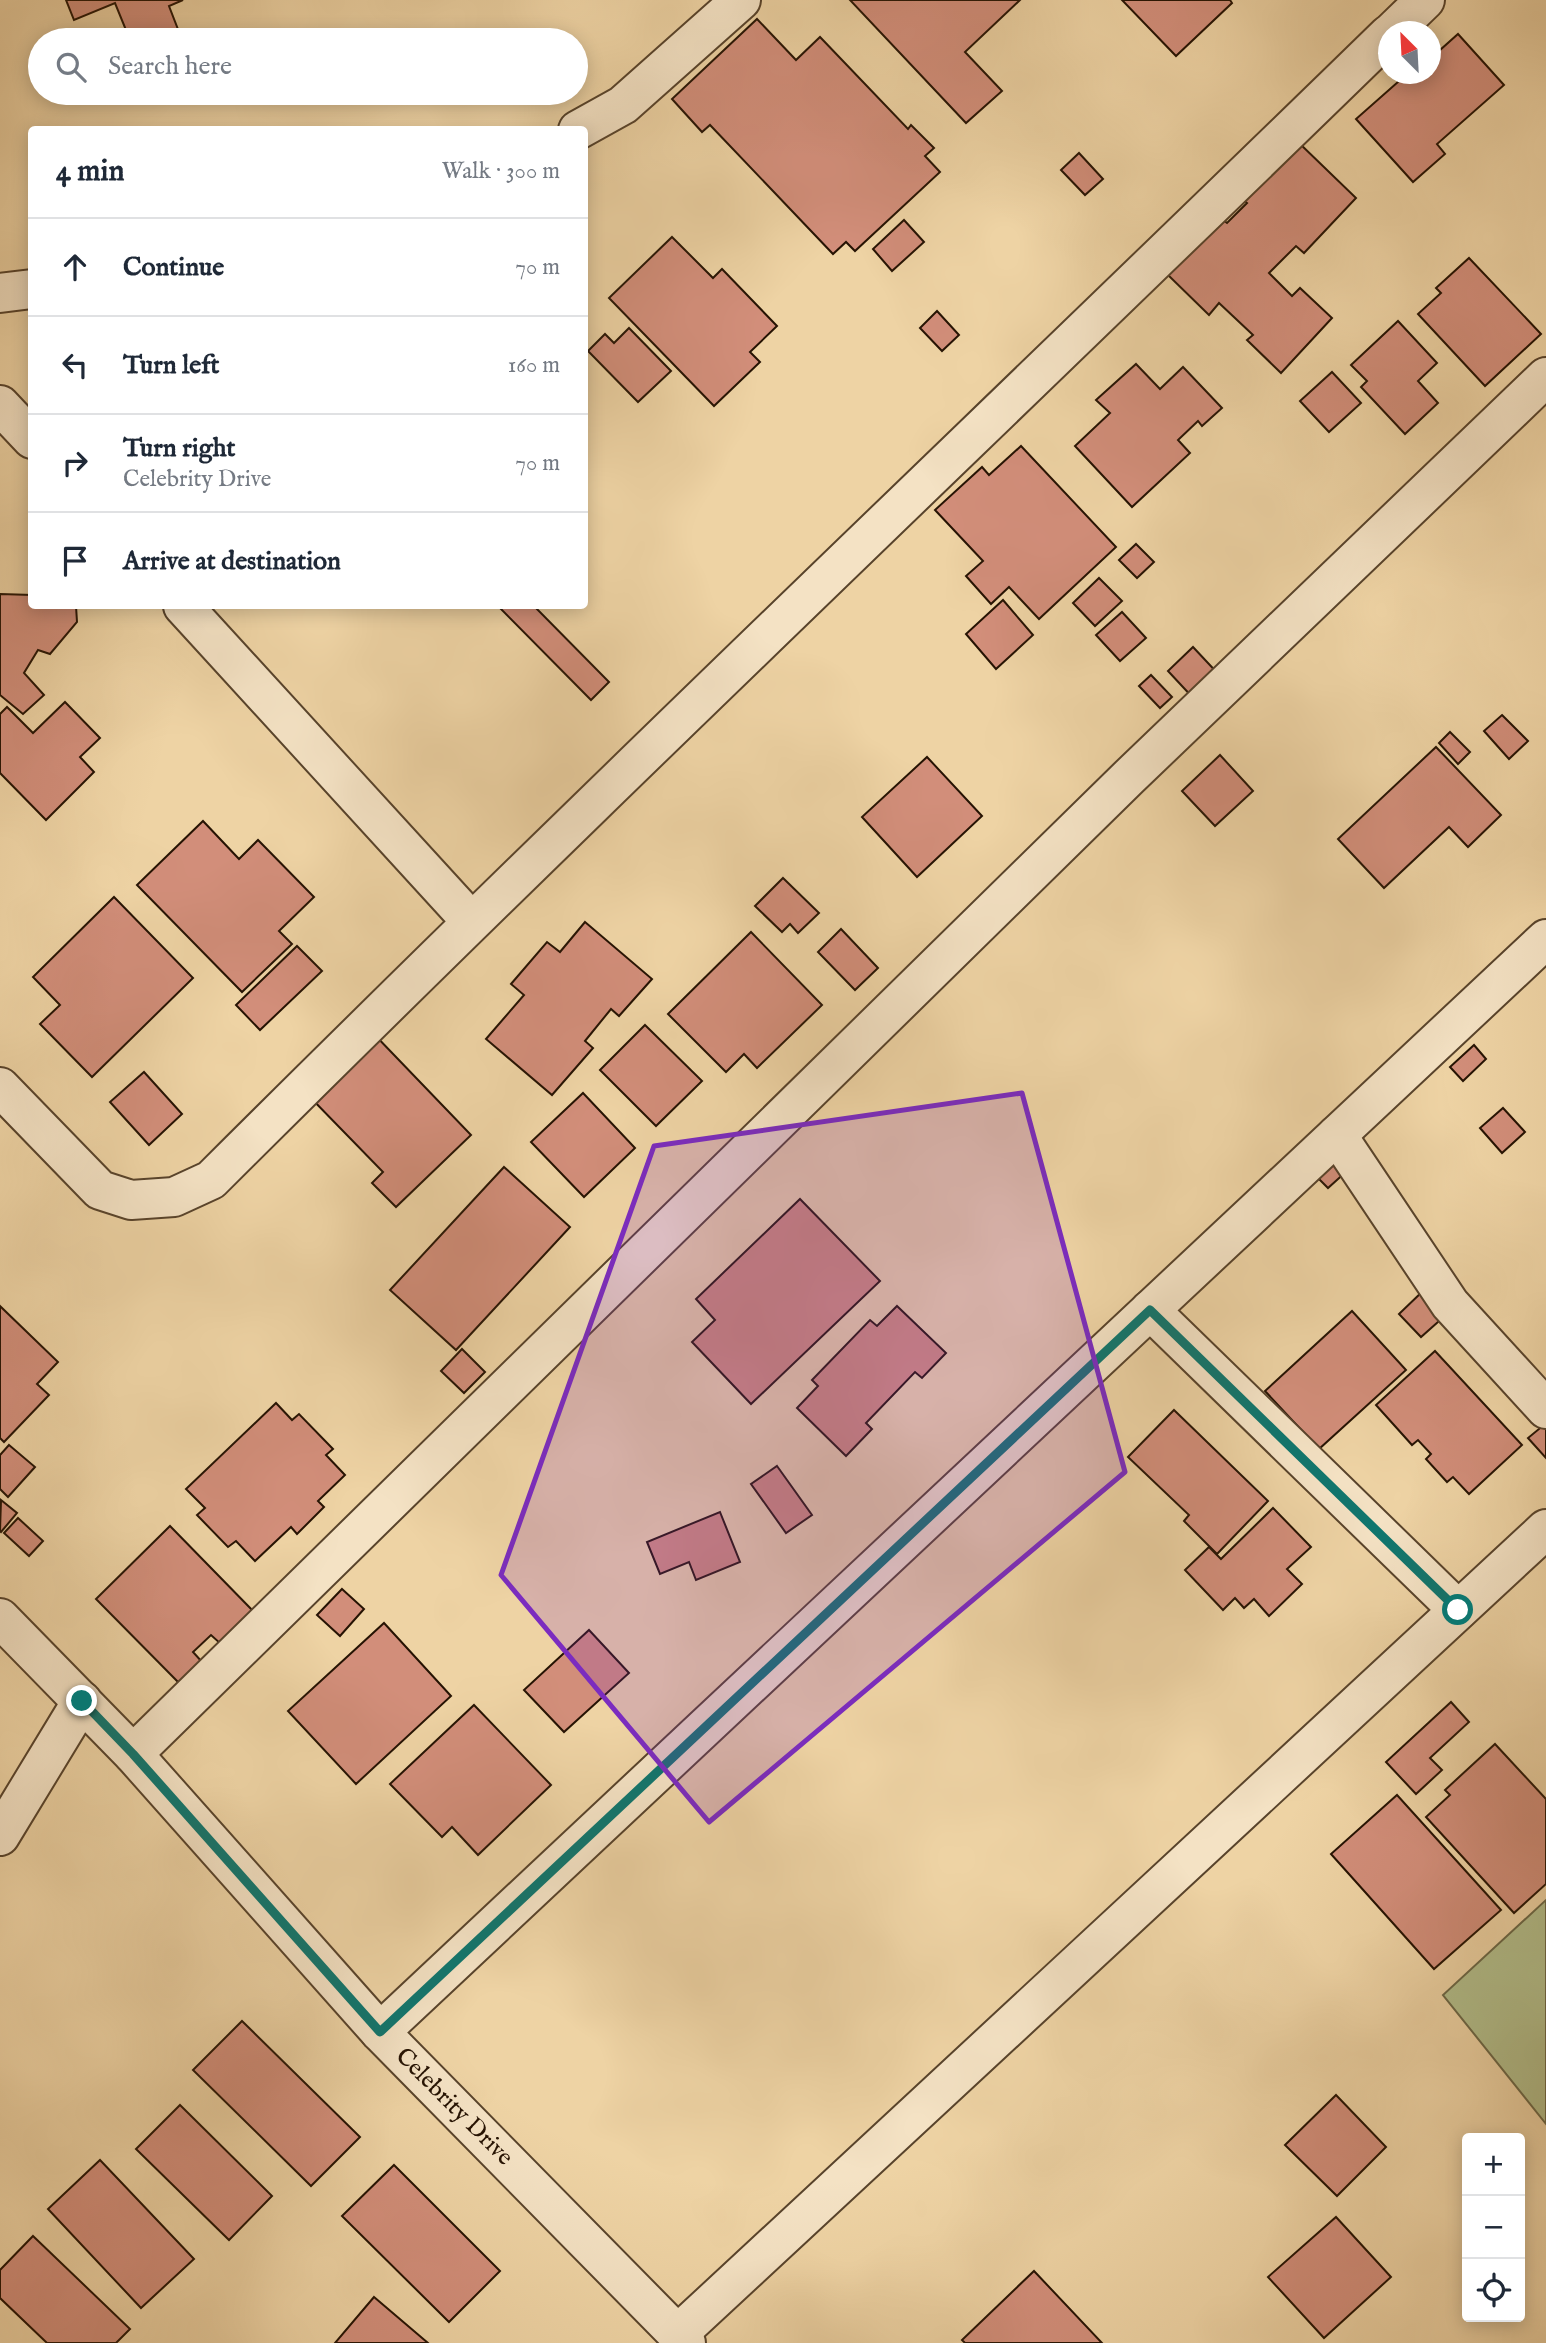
<!DOCTYPE html>
<html lang="en">
<head>
<meta charset="utf-8">
<style>
  :root { --surface:#fff; --page:#f2f2f3; --text:#1f2937; --muted:#747a83; --line:#e0e1e3 }
  body { margin:0; font-family:"IM FELL English",serif; background:var(--page); color:var(--text) }
  .controls { position:absolute; right:21px; bottom:21px; display:grid; overflow:hidden; border-radius:7px; box-shadow:0 4px 18px #0003 }
  .controls button { width:63px; height:63px; display:grid; place-items:center; padding:0; border:0; border-bottom:2px solid var(--line); background:var(--surface); color:var(--text); font:35px sans-serif }
  .compass { position:absolute; left:1378px; top:21px; width:63px; height:63px; border-radius:50%; background:var(--surface); box-shadow:0 4px 18px #0003; rotate:336deg }
  .stop { position:absolute; width:21px; height:21px; margin:-16px; border:5px solid #0f766e; border-radius:50%; background:#fff }
  .stop.end { background:#0f766e; border-color:#fff; box-shadow:0 2px 7px #0008 }
  .list { margin:0; padding:0; list-style:none }
  h2 { display:flex; justify-content:space-between; align-items:center; height:91px; margin:0; padding:0 28px; font-size:30px }
  h2 small { font-size:23px; font-weight:400; color:var(--muted) }
  .list li { display:grid; grid-template-columns:46px 1fr auto; gap:21px; align-items:center; box-sizing:border-box; height:98px; padding:0 28px; border-top:2px solid var(--line) }
  .list b { display:block; font-size:26px; white-space:nowrap }
  .list p { margin:0; font-size:23px; white-space:nowrap; color:var(--muted) }
  .list em { font-size:23px; font-style:normal; color:var(--muted) }
  .icon { flex:none; width:38px; height:38px; fill:none; stroke:currentColor; stroke-width:2; stroke-linecap:round; stroke-linejoin:round }
  .map { position:relative; flex:none; width:1546px; height:2343px; overflow:hidden }
  .search { position:absolute; background:var(--surface); box-shadow:0 4px 18px #0003; left:28px; top:28px; width:560px; height:77px; display:flex; align-items:center; gap:18px; box-sizing:border-box; padding:0 24px; border-radius:38px; color:var(--muted); font-size:26px }
  .panel { position:absolute; background:var(--surface); box-shadow:0 4px 18px #0003; left:28px; top:126px; width:560px; height:483px; border-radius:7px }
  .map>svg:first-child { display:block }
</style>
</head>
<body>
<div class="map">
<svg width="1546" height="2343" viewBox="0 0 1546 2343">
  <rect width="100%" height="100%" fill="#eed3a4"/>
  <filter id="stains"><feTurbulence type="fractalNoise" baseFrequency=".00286" numOctaves="4"/><feColorMatrix values="0 0 0 0 .2 0 0 0 0 .09 0 0 0 0 .02 0 0 0 .5 -.17"/></filter>
  <radialGradient id="worn" r=".72"><stop offset=".6" stop-color="#630" stop-opacity="0"/><stop offset="1" stop-color="#630" stop-opacity=".3"/></radialGradient>
  <path fill="#b2be8b" stroke="#6c6847" stroke-width="2" d="M1546 1900V2124L1443 1995Z"/>
  <g fill="#d28e7a" stroke="#261303" stroke-width="2">
    <path d="M66 0H183L169 6 179 32 159 40H130L115 3 74 20Z"/>
    <path d="M850 0H1020L965 52 1002 91 966 123Z"/>
    <path d="M1122 0H1230L1232 3 1176 56Z"/>
    <path d="M757 19 796 60 820 37 908 129 911 125 934 148 925 156 940 172 855 251 846 242 833 254 710 125 702 132 672 99Z"/>
    <path d="M1458 34 1504 85 1437 144 1445 154 1413 182 1356 119 1407 74H1430V59Z"/>
    <path d="M1297 141 1356 198 1304 253 1296 246 1269 273 1292 296 1300 288 1332 318 1281 373 1247 340 1253 335 1219 303 1209 315 1168 275 1222 219 1227 223 1247 203 1242 199Z"/>
    <path d="M1079 153 1103 179 1085 195 1061 170Z"/>
    <path d="M904 220 924 242 892 271 873 249Z"/>
    <path d="M672 237 713 278 722 269 777 326 750 352 760 362 714 406 609 298Z"/>
    <path d="M1469 258 1541 334 1485 386 1418 314 1441 293 1436 288Z"/>
    <path d="M937 311 959 335 942 351 920 328Z"/>
    <path d="M1398 321 1437 363 1418 381 1438 403 1405 434 1361 387 1367 381 1351 365Z"/>
    <path d="M629 328 671 371 638 402 588 351 605 334 614 343Z"/>
    <path d="M1136 364 1160 389 1183 367 1222 408 1202 426 1198 421 1178 440 1190 453 1132 507 1075 446 1110 413 1096 400Z"/>
    <path d="M1332 372 1361 403 1329 432 1300 401Z"/>
    <path d="M1021 446 1116 547 1039 619 1009 587 991 604 966 576 983 561 935 510 982 467 989 475Z"/>
    <path d="M1136 544 1154 562 1137 578 1119 560Z"/>
    <path d="M1099 578 1122 601 1095 626 1073 603Z"/>
    <path d="M0 594 32 595V606H76L77 622 50 654 38 650 24 673 44 695 23 714 0 695Z"/>
    <path d="M1003 600 1033 635 996 669 966 634Z"/>
    <path d="M498 606H534L609 682 591 700Z"/>
    <path d="M1122 612 1146 638 1120 661 1096 635Z"/>
    <path d="M1193 647 1222 678 1196 701 1168 671Z"/>
    <path d="M1151 675 1172 697 1160 708 1139 686Z"/>
    <path d="M65 702 100 738 80 757 94 772 46 820 0 773V714L7 707 33 733Z"/>
    <path d="M1502 715 1528 741 1509 759 1484 731Z"/>
    <path d="M1450 732 1470 752 1458 764 1439 743Z"/>
    <path d="M1436 747 1501 815 1468 847 1449 827 1384 888 1338 839Z"/>
    <path d="M1220 755 1253 791 1215 826 1182 791Z"/>
    <path d="M927 757 982 816 917 877 862 817Z"/>
    <path d="M203 821 239 859 258 840 314 897 279 931 292 944 242 992 137 885Z"/>
    <path d="M783 878 819 913 798 933 790 924 782 932 755 906Z"/>
    <path d="M114 897 193 978 92 1077 40 1024 60 1005 33 977Z"/>
    <path d="M585 922 652 979 619 1016 611 1009 585 1041 593 1048 552 1095 486 1039 524 995 511 984 547 942 560 952Z"/>
    <path d="M841 929 878 968 855 990 818 952Z"/>
    <path d="M751 932 822 1005 757 1068 744 1054 726 1072 668 1014Z"/>
    <path d="M297 946 322 971 260 1030 236 1005Z"/>
    <path d="M645 1025 702 1081 656 1126 600 1070Z"/>
    <path d="M371 1031 471 1135 396 1207 372 1183 383 1172 306 1093Z"/>
    <path d="M1474 1045 1486 1059 1463 1081 1450 1067Z"/>
    <path d="M144 1072 182 1114 149 1145 110 1102Z"/>
    <path d="M583 1093 635 1148 584 1197 531 1142Z"/>
    <path d="M1503 1108 1525 1132 1502 1153 1480 1128Z"/>
    <path d="M1337 1158 1348 1170 1328 1188 1317 1177Z"/>
    <path d="M504 1167 570 1227 456 1350 390 1290Z"/>
    <path d="M800 1199 880 1281 751 1404 692 1342 715 1320 696 1299Z"/>
    <path d="M1424 1290 1447 1314 1421 1337 1399 1314Z"/>
    <path d="M0 1306 58 1362 37 1384 49 1395 4 1442 0 1438Z"/>
    <path d="M897 1306 946 1353 922 1378 915 1372 866 1423 872 1429 846 1456 797 1408 818 1386 812 1380 870 1320 877 1326Z"/>
    <path d="M1352 1311 1406 1370 1319 1449 1265 1391Z"/>
    <path d="M462 1349 485 1372 464 1393 441 1371Z"/>
    <path d="M1435 1351 1522 1445 1469 1494 1453 1477 1447 1482 1426 1459 1431 1454 1418 1440 1412 1445 1376 1405Z"/>
    <path d="M276 1403 292 1420 299 1414 333 1449 326 1455 345 1475 318 1501 324 1507 297 1534 291 1527 255 1561 236 1541 228 1547 197 1515 205 1508 186 1489Z"/>
    <path d="M1174 1410 1268 1501 1217 1554 1184 1521 1189 1515 1128 1457Z"/>
    <path d="M1545 1424 1546 1425V1458L1528 1438Z"/>
    <path d="M9 1445 35 1467 8 1497 0 1489V1455Z"/>
    <path d="M777 1466 812 1515 786 1533 751 1484Z"/>
    <path d="M1 1500 17 1513 1 1532 0 1531Z"/>
    <path d="M1273 1508 1311 1547 1287 1569 1302 1584 1269 1616 1254 1599 1244 1608 1235 1598 1223 1610 1185 1570 1209 1547 1221 1559Z"/>
    <path d="M720 1512 740 1562 696 1580 689 1562 660 1574 647 1542Z"/>
    <path d="M18 1518 43 1541 29 1556 4 1533Z"/>
    <path d="M170 1526 255 1613 222 1645 211 1635 193 1652 203 1663 181 1685 96 1599Z"/>
    <path d="M342 1589 364 1609 340 1636 317 1615Z"/>
    <path d="M384 1623 451 1696 356 1784 288 1711Z"/>
    <path d="M589 1630 629 1673 564 1732 524 1690Z"/>
    <path d="M1451 1702 1469 1722 1430 1758 1442 1770 1416 1794 1386 1762Z"/>
    <path d="M474 1705 551 1785 478 1855 452 1827 442 1837 390 1784Z"/>
    <path d="M1495 1744 1546 1799V1884L1514 1913 1426 1817 1450 1795 1445 1790Z"/>
    <path d="M1397 1795 1501 1910 1434 1969 1331 1854Z"/>
    <path d="M242 2021 360 2137 311 2186 193 2070Z"/>
    <path d="M1336 2095 1386 2147 1337 2196 1285 2145Z"/>
    <path d="M180 2105 272 2196 229 2240 136 2149Z"/>
    <path d="M100 2160 194 2259 141 2308 48 2209Z"/>
    <path d="M394 2165 500 2271 449 2322 342 2216Z"/>
    <path d="M1336 2217 1391 2277 1324 2338 1268 2277Z"/>
    <path d="M33 2236 130 2329 116 2343H47L0 2298V2270Z"/>
    <path d="M1034 2271 1102 2343H965L962 2340Z"/>
    <path d="M374 2297 428 2343H335Z"/>
  </g>
  <g fill="none" stroke-linecap="round" stroke-linejoin="round">
    <defs>
      <g id="minor">
        <path d="M1392 32 1425 0"/>
        <path d="M578 130 623 105 741 0"/>
        <path d="M0 293 32 289"/>
        <path d="M0 405 32 439"/>
        <path d="M183 606 471 921"/>
        <path d="M0 1087 100 1190 131 1200 174 1197 211 1180C599 793 996 417 1388 35"/>
        <path d="M1337 1135 1450 1304 1546 1409"/>
        <path d="M1150 1310 1458 1610"/>
        <path d="M0 1618 133 1754 380 2032 686 2343"/>
        <path d="M133 1754 1128 778 1546 377"/>
        <path d="M0 1836 82 1701"/>
        <path d="M380 2032 1546 939"/>
        <path d="M678 2334 1546 1529"/>
      </g>
    </defs>
    <use href="#minor" stroke="#58432b" stroke-width="42"/>
    <use href="#minor" stroke="#f4e2c4" stroke-width="38"/>
  </g>
  <g fill="none" stroke-linecap="round" stroke-linejoin="round">
    <path stroke="#0f766e" stroke-width="9" d="M82 1701 133 1754 380 2032 1150 1310 1458 1610"/>
  </g>
  <path fill="#7b2cbf" fill-opacity="0.2" stroke="#7b2cbf" stroke-width="5" stroke-linejoin="round" d="M1022 1093 1125 1472 709 1822 501 1575 654 1146Z"/>
  <g text-anchor="middle" dominant-baseline="central" stroke-width="6" stroke-linejoin="round" paint-order="stroke">
    <g font-size="24" fill="#261303" stroke="#f4e2c4">
      <text transform="translate(454 2107) rotate(45)">Celebrity Drive</text>
    </g>
  </g>
  <rect width="100%" height="100%" filter="url(#stains)"/>
  <rect width="100%" height="100%" fill="url(#worn)"/>
</svg>
<div class="controls">
<button>+</button>
<button>−</button>
<button><svg class="icon" aria-label="locate" viewBox="0 0 24 24"><circle cx="12" cy="12" r="6"/><path d="M12 2v4M12 18v4M2 12h4M18 12h4"/></svg></button>
</div>
<svg class="compass" viewBox="-18 -18 36 36"><path d="M0-13l5 13h-10z" fill="#e53935"/><path d="M0 13l5-13h-10z" fill="#747a83"/></svg>
<div class="stop" style="left:1458px;top:1610px"></div>
<div class="stop end" style="left:82px;top:1701px"></div>
<div class="search"><svg class="icon" aria-label="search" viewBox="0 0 24 24"><circle cx="10" cy="10" r="6"/><path d="M15 15l6 6"/></svg>Search here</div>
<section class="panel">
<h2>4 min<small>Walk · 300 m</small></h2>
<ul class="list">
<li><svg class="icon" aria-label="ahead" viewBox="0 0 24 24"><path d="M12 20V5M6 11l6-6 6 6"/></svg><div><b>Continue</b></div><em>70 m</em></li>
<li><svg class="icon" aria-label="left" viewBox="0 0 24 24"><path d="M17 20v-9H6M10 6l-5 5 5 5"/></svg><div><b>Turn left</b></div><em>160 m</em></li>
<li><svg class="icon" aria-label="right" viewBox="0 0 24 24"><path d="M7 20v-9h11M14 6l5 5-5 5"/></svg><div><b>Turn right</b><p>Celebrity Drive</p></div><em>70 m</em></li>
<li><svg class="icon" aria-label="arrive" viewBox="0 0 24 24"><path d="M6 21V4h12l-3 4 3 4H6"/></svg><div><b>Arrive at destination</b></div></li>
</ul>
</section>
</div>
</body>
</html>
